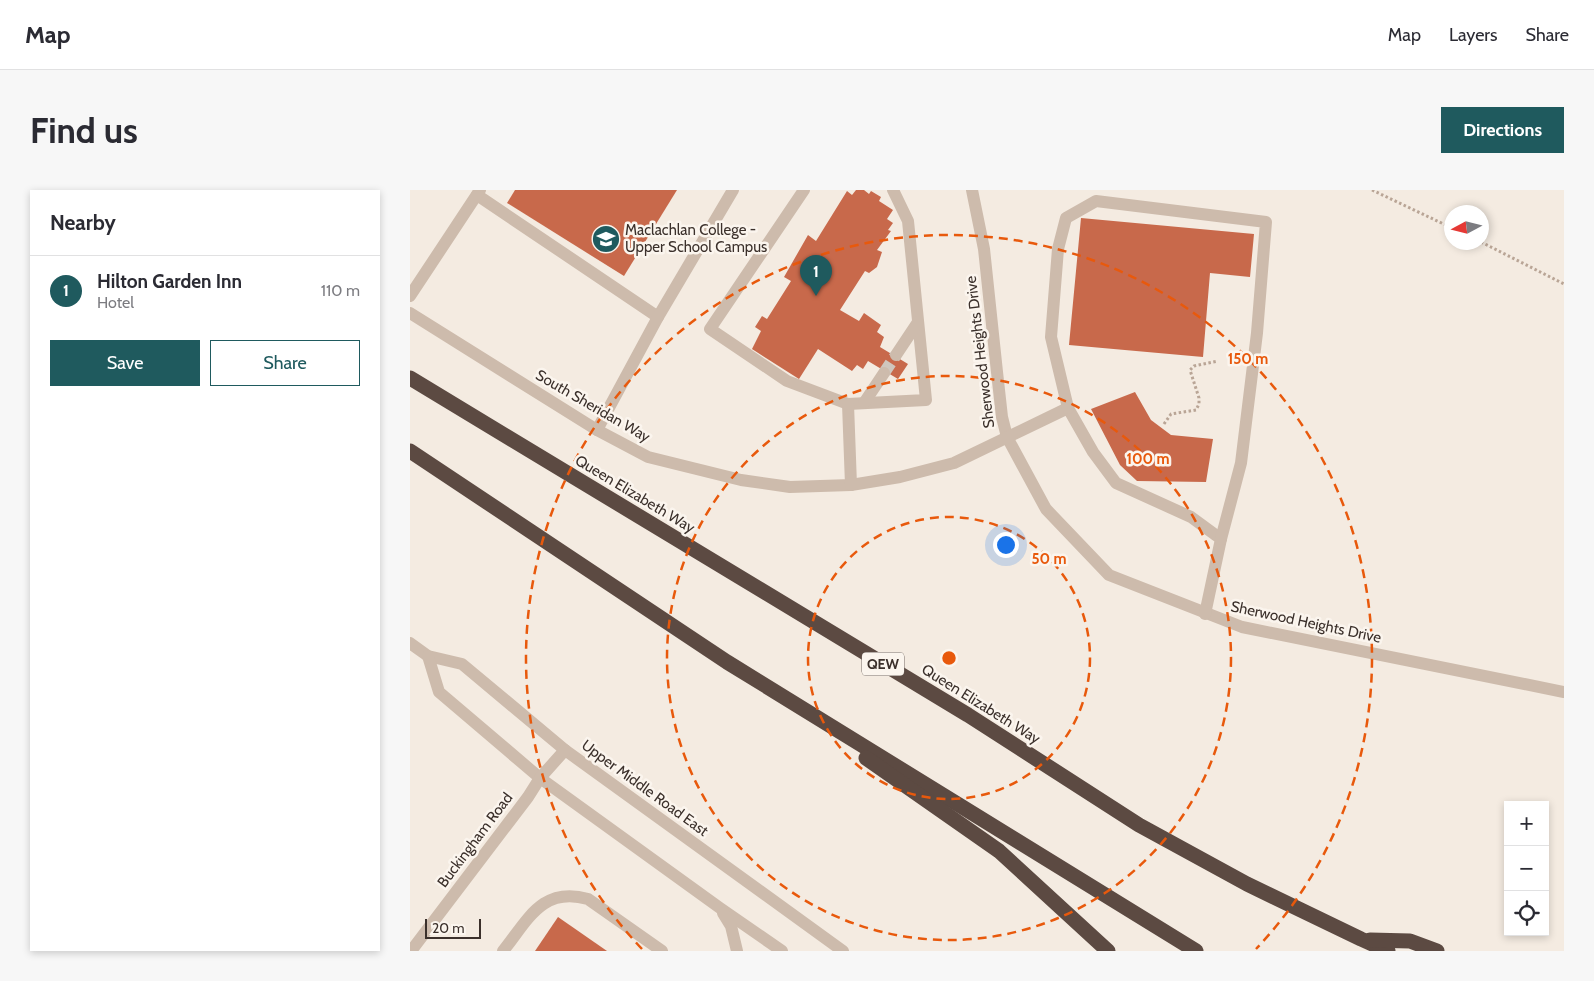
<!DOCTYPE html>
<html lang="en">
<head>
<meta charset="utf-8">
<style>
  :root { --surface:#fff; --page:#f7f7f7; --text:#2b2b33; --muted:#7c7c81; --line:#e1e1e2; --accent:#1f5a5e }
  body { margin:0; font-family:Cabin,sans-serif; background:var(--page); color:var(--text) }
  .controls { position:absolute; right:15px; bottom:15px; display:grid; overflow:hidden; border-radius:0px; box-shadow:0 2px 8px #0003 }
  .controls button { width:45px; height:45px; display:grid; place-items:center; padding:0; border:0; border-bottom:1px solid var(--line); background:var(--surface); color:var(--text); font:25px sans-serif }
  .compass { position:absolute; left:1034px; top:15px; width:45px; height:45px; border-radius:50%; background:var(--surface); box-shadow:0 2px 8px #0003; rotate:263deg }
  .scale { position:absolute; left:15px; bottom:12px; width:56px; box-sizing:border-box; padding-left:5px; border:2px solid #3b302b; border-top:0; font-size:14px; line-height:18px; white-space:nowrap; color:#3b302b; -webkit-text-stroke:4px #fbf5ee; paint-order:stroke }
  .you { position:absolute; left:595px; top:354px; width:18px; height:18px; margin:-12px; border:4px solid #fff; border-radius:50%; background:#1a73e8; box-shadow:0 0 0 8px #1a73e833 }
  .badge { display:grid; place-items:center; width:32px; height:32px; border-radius:50%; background:var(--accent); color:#fff; font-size:16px; font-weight:700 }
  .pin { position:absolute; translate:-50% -41px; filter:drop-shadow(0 1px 2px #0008) }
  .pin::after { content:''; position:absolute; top:26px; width:18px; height:15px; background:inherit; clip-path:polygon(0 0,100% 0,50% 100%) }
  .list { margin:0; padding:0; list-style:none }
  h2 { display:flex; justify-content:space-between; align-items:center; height:65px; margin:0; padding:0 20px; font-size:21px }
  h2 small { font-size:16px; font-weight:400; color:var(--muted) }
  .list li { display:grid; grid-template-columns:32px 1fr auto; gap:15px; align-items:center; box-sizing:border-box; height:70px; padding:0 20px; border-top:1px solid var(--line) }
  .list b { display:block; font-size:19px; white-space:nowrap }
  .list p { margin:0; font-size:16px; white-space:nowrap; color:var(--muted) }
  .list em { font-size:16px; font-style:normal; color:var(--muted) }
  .actions { display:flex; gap:10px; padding:15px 20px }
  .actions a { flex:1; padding:11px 0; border:1px solid var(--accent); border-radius:0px; text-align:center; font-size:18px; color:var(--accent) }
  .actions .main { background:var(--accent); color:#fff }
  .icon { flex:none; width:28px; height:28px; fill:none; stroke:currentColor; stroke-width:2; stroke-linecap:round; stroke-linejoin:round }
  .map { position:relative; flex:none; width:1154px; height:761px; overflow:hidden; border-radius:0px }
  header { display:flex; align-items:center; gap:30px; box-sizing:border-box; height:70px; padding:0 25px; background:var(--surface); border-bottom:1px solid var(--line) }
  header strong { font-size:24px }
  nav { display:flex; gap:28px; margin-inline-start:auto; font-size:18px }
  .intro { display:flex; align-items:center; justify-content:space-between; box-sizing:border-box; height:120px; padding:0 30px }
  h1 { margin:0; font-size:35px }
  .button { padding:12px 22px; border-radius:0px; background:var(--accent); color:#fff; font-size:18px; font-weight:700 }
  main { display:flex; gap:30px; padding:0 30px }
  aside { flex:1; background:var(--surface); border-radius:0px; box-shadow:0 2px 8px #0003 }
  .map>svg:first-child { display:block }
</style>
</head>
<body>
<header>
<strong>Map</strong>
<nav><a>Map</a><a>Layers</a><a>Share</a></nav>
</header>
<div class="intro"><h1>Find us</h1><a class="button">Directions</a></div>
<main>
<aside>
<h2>Nearby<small></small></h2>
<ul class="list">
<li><span class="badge">1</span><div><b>Hilton Garden Inn</b><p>Hotel</p></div><em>110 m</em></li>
</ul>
<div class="actions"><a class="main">Save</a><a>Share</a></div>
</aside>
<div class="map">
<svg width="1154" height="761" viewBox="0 0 1154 761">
  <rect width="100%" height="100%" fill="#f4ebe1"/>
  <g fill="#c8694b">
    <path d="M105 0H267L214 86 97 13Z"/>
    <path d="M446 0H454L459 4 461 1 471 7 469 11 483 20 477 29 483 33 478 40 481 41 467 60 472 62 467 77 459 83 455 81 430 120 449 131 454 123 471 135 467 142 474 147 470 157 498 174 488 189 458 171 453 179 447 175 442 181 408 159 389 189 342 159 351 141 345 137 352 126 357 129 381 91 374 87 398 45 406 51 437 1 442 5Z"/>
    <path d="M671 28 844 44 840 87 800 83 793 167 659 155Z"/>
    <path d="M725 202 741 230 761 245 803 249 796 292 727 291 710 275 681 219Z"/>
    <path d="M148 727 197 761H125Z"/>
  </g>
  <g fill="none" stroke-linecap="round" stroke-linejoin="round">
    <path stroke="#cfc6bd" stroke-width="12" stroke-dasharray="12 6" stroke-linecap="butt" d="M474 183 486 165"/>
    <g stroke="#b9a596" stroke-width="3" stroke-dasharray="2.5 2.5" stroke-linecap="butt">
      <path d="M962 0 1042 38"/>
      <path d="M1071 52 1154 94"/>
      <path d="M754 234 761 224 786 220 789 214V208L780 180 784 176 808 171"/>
    </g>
    <g stroke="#cdbbac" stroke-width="12">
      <path d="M394 0 300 139 377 191 438 214 516 210 498 31 483 0"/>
      <path d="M562 0 574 59 587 182 592 227 597 247 636 319 699 385 832 437 1154 502"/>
      <path d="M67 5 248 127"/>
      <path d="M0 106 70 0"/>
      <path d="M0 123 187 240 238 267 331 290 380 297 441 295 490 287 544 273 658 218 683 262 706 293 781 327 811 349 795 424"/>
      <path d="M486 165 508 132"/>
      <path d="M454 213 474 183"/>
      <path d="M438 214 441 295"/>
      <path d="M658 218 641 147 648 59 656 28 686 11 856 32 847 143 831 273 811 349"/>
      <path d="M187 240 248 127 323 0"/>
      <path d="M0 453 18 466 52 474 155 560 433 761"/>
      <path d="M18 466 29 502 130 588 310 718 372 761"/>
      <path d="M313 723 321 736 327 761"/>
      <path d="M1 761 118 607 130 588 155 560"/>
      <path d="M93 761C118 730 132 696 178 709L252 761"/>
    </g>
    <g stroke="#5c4a42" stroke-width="15">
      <path d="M0 188 558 525 729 635 837 694 951 749 978 761"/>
      <path d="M0 261 317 472 786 761"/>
      <path d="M456 568 589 661 698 761"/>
      <path d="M960 750 1000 751 1027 761"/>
    </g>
  </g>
  <g fill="none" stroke="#e8590c" stroke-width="2.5" stroke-dasharray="9 6">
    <circle cx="539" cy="468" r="141"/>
    <circle cx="539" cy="468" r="282"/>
    <path d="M232 759A423 423 0 1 1 846 759"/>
  </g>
  <defs>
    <symbol id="school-disc" viewBox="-11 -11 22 22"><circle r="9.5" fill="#1f5a5e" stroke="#fbf5ee"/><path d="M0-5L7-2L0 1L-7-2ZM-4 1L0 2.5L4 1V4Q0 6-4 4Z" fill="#fff"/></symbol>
  </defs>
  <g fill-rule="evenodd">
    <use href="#school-disc" x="180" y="33" width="32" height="32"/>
  </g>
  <g text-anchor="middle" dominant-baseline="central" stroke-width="5" stroke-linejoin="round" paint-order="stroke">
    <rect fill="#fbf5ee" stroke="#756b66" stroke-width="1" x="452" y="462.5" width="42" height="23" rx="4"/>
    <g font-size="14" font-weight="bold" fill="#3b302b">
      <text x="473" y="474">QEW</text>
    </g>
    <g font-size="15" fill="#3b302b" stroke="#fbf5ee" text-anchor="start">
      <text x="215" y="40">Maclachlan College -<tspan x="215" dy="17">Upper School Campus</tspan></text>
    </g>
    <g font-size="15" fill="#3b302b" stroke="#fbf5ee">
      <text transform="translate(570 162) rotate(-97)">Sherwood Heights Drive</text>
      <text transform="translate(183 216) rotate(30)">South Sheridan Way</text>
      <text transform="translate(225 304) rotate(31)">Queen Elizabeth Way</text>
      <text transform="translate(896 432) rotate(12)">Sherwood Heights Drive</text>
      <text transform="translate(571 514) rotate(32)">Queen Elizabeth Way</text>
      <text transform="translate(235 598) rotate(36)">Upper Middle Road East</text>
      <text transform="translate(65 650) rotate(-53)">Buckingham Road</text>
    </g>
  </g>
  <circle cx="539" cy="468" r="8" fill="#e8590c" stroke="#fbf5ee" stroke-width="2.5"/>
  <g font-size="15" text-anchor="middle" font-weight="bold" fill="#e8590c" stroke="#fbf5ee" stroke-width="5" stroke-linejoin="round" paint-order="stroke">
    <text x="838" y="174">150 m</text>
    <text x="738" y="274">100 m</text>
    <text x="639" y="374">50 m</text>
  </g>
</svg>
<div class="controls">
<button>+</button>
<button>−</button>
<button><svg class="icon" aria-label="locate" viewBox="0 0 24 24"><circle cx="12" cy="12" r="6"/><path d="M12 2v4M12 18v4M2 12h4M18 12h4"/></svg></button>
</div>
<svg class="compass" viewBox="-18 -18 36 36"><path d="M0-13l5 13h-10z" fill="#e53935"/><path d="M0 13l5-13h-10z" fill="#7c7c81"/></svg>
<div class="scale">20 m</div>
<div class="you"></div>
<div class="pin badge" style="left:406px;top:106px">1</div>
</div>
</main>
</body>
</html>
